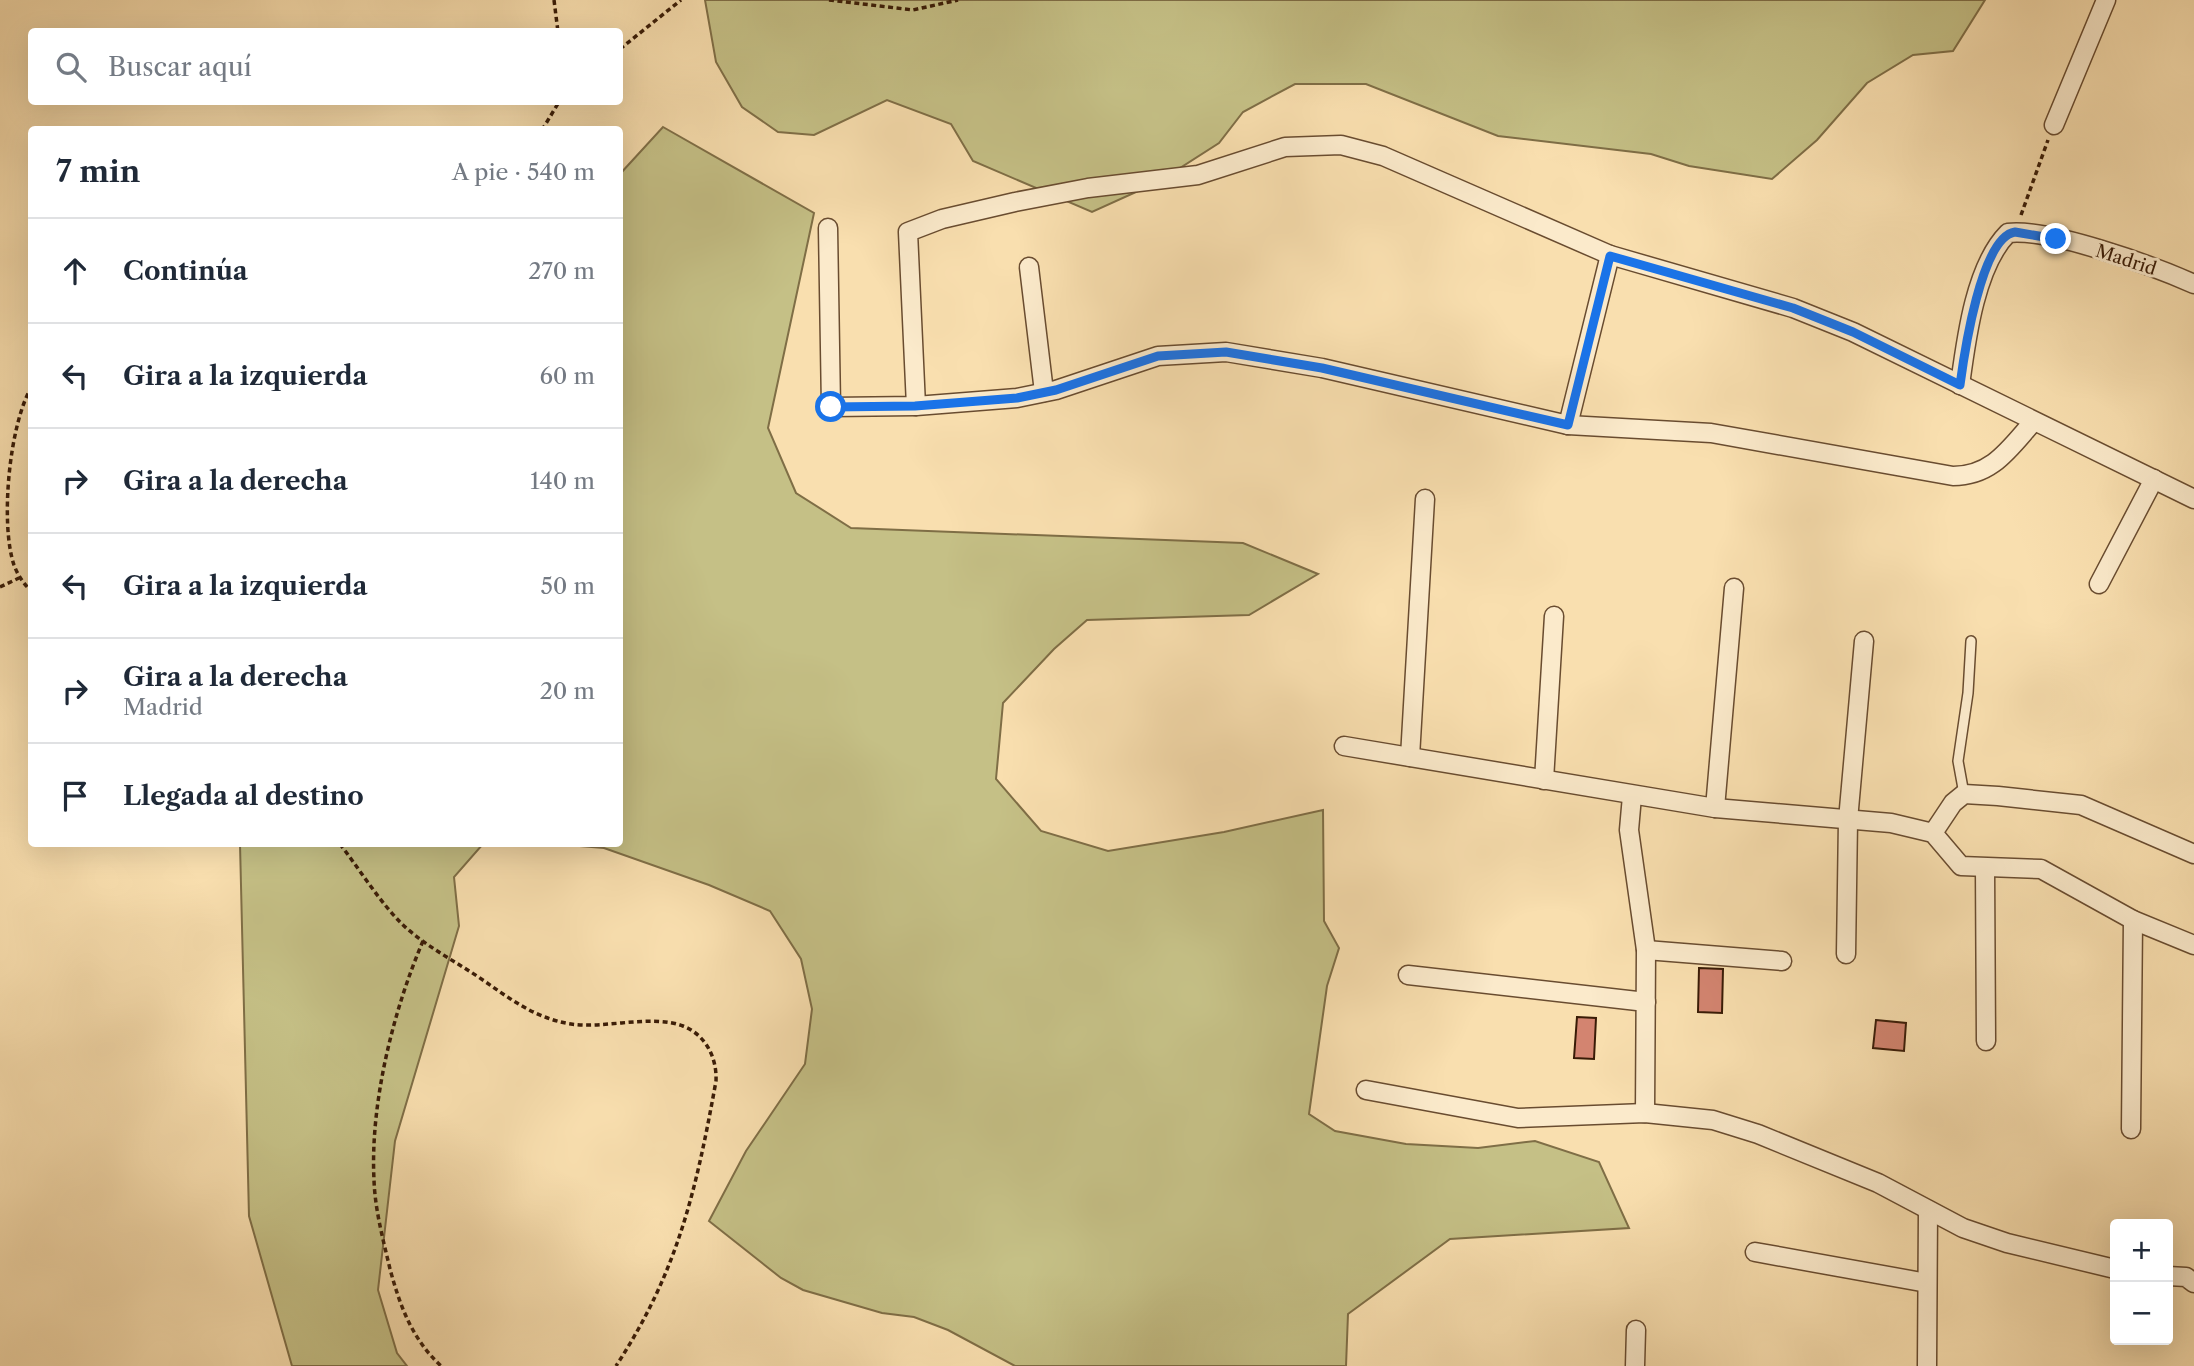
<!DOCTYPE html>
<html lang="es">
<head>
<meta charset="utf-8">
<style>
  :root { --surface:#fff; --page:#f6f6f7; --text:#1f2937; --muted:#747a83; --line:#e0e1e3 }
  body { margin:0; font-family:"Libre Caslon Text",serif; background:var(--page); color:var(--text) }
  .controls { position:absolute; right:21px; bottom:21px; display:grid; overflow:hidden; border-radius:7px; box-shadow:0 7px 28px #0002 }
  .controls button { width:63px; height:63px; display:grid; place-items:center; padding:0; border:0; border-bottom:2px solid var(--line); background:var(--surface); color:var(--text); font:35px sans-serif }
  .stop { position:absolute; width:21px; height:21px; margin:-16px; border:5px solid #1a73e8; border-radius:50%; background:#fff }
  .stop.end { background:#1a73e8; border-color:#fff; box-shadow:0 2px 7px #0008 }
  .list { margin:0; padding:0; list-style:none }
  h2 { display:flex; justify-content:space-between; align-items:center; height:91px; margin:0; padding:0 28px; font-size:30px }
  h2 small { font-size:23px; font-weight:400; color:var(--muted) }
  .list li { display:grid; grid-template-columns:46px 1fr auto; gap:21px; align-items:center; box-sizing:border-box; height:105px; padding:0 28px; border-top:2px solid var(--line) }
  .list b { display:block; font-size:26px; white-space:nowrap }
  .list p { margin:0; font-size:23px; white-space:nowrap; color:var(--muted) }
  .list em { font-size:23px; font-style:normal; color:var(--muted) }
  .icon { flex:none; width:38px; height:38px; fill:none; stroke:currentColor; stroke-width:2; stroke-linecap:round; stroke-linejoin:round }
  .map { position:relative; flex:none; width:2194px; height:1366px; overflow:hidden }
  .search { position:absolute; background:var(--surface); box-shadow:0 7px 28px #0002; left:28px; top:28px; width:595px; height:77px; display:flex; align-items:center; gap:18px; box-sizing:border-box; padding:0 24px; border-radius:7px; color:var(--muted); font-size:26px }
  .panel { position:absolute; background:var(--surface); box-shadow:0 7px 28px #0002; left:28px; top:126px; width:595px; height:721px; border-radius:7px }
  .map>svg:first-child { display:block }
</style>
</head>
<body>
<div class="map">
<svg width="2194" height="1366" viewBox="0 0 2194 1366">
  <rect width="100%" height="100%" fill="#f9dfaf"/>
  <filter id="stains"><feTurbulence type="fractalNoise" baseFrequency=".00286" numOctaves="4"/><feColorMatrix values="0 0 0 0 .2 0 0 0 0 .09 0 0 0 0 .02 0 0 0 .5 -.17"/></filter>
  <radialGradient id="worn" r=".72"><stop offset=".6" stop-color="#630" stop-opacity="0"/><stop offset="1" stop-color="#630" stop-opacity=".3"/></radialGradient>
  <g fill="#c5c086" stroke="#7f6e46" stroke-width="2">
    <path d="M705 0H1985L1953 51 1913 55 1867 83 1817 140 1772 179 1689 166 1651 154 1498 136 1366 84H1295L1243 112 1219 143 1158 182 1092 212 973 161 951 124 887 100 814 135 778 132 742 107 716 62Z"/>
    <path d="M663 127 814 213 768 428 796 493 851 528 1243 543 1318 574 1249 615 1087 620 1054 649 1003 703 996 779 1041 831 1108 851 1224 832 1323 810 1324 921 1339 948 1327 986 1309 1114 1335 1131 1406 1144 1478 1148 1535 1141 1599 1162 1629 1228 1450 1239 1348 1314 1346 1366H1015L948 1330 914 1317 882 1313 803 1290 781 1278 709 1221 746 1151 805 1064 812 1009 801 959 770 911 709 885 604 848 555 844H620V174Z"/>
    <path d="M240 844H483L454 877 459 926 395 1141 378 1290 397 1353 407 1366H292L249 1216Z"/>
  </g>
  <g fill="#d38470" stroke="#391b06" stroke-width="2">
    <path d="M1699 968 1723 969 1722 1013 1698 1012Z"/>
    <path d="M1577 1017 1596 1018 1594 1059 1574 1058Z"/>
    <path d="M1876 1020 1906 1023 1904 1051 1873 1048Z"/>
  </g>
  <g fill="none" stroke-linecap="round" stroke-linejoin="round">
    <defs>
      <path id="lane" d="M1964 794 1958 761 1968 693 1971 641"/>
      <g id="street">
        <path d="M2054 125 2106 0"/>
        <path d="M828 228 831 407 916 406 1017 398 1056 390 1158 356 1226 352 1322 368 1568 425 1711 433 1953 476C1992 476 2009 449 2033 422"/>
        <path d="M1029 267 1044 392"/>
        <path d="M1960 385C1966 340 1975 266 2008 233 2049 228 2154 266 2194 284"/>
        <path d="M916 406 908 232 942 219 1015 202 1088 188 1198 175 1285 147 1341 145 1383 156 1610 255 1793 308 1853 332 2194 499"/>
        <path d="M1568 425 1610 255"/>
        <path d="M2099 584 2154 479"/>
        <path d="M1344 746 1715 808 1891 823 1933 833 1961 866 2041 869 2133 920 2194 945"/>
        <path d="M1410 757 1425 499"/>
        <path d="M1544 780 1554 616"/>
        <path d="M1632 796 1629 830 1646 950 1645 1113"/>
        <path d="M1715 808 1734 588"/>
        <path d="M1933 833 1953 803 1964 794 1998 796 2081 805 2194 854"/>
        <path d="M1985 868 1986 1041"/>
        <path d="M1646 950 1782 961"/>
        <path d="M1846 954 1848 820 1864 641"/>
        <path d="M1408 975 1646 1002"/>
        <path d="M1366 1090 1518 1118 1645 1113 1713 1120 1758 1134 1878 1183 1963 1228 2007 1243 2115 1269"/>
        <path d="M2131 1129 2133 920"/>
        <path d="M1755 1252 1927 1283"/>
        <path d="M2168 1276 2186 1277 2194 1283"/>
        <path d="M1635 1366 1636 1330"/>
        <path d="M1927 1366 1928 1210"/>
      </g>
    </defs>
    <use href="#lane" stroke="#694c30" stroke-width="12"/>
    <use href="#street" stroke="#694c30" stroke-width="21"/>
    <g stroke="#391b06" stroke-width="3.5" stroke-dasharray="5 3.5" stroke-linecap="butt">
      <path d="M554 0 558 32"/>
      <path d="M829 0 913 10 958 0"/>
      <path d="M620 49 681 0"/>
      <path d="M542 130 559 102"/>
      <path d="M2021 215 2048 140"/>
      <path d="M32 386C9 424 0 524 14 565 18 576 24 584 32 592"/>
      <path d="M0 587 19 578"/>
      <path d="M340 844C360 870 379 901 402 924 424 945 451 959 477 976 508 997 533 1018 571 1024 605 1029 652 1014 683 1026 706 1035 717 1058 716 1081 696 1191 678 1271 616 1366"/>
      <path d="M423 941C393 1011 370 1104 374 1180 375 1210 383 1239 390 1269 400 1306 412 1339 441 1366"/>
    </g>
    <use href="#lane" stroke="#fbeacb" stroke-width="9"/>
    <use href="#street" stroke="#fbeacb" stroke-width="18"/>
  </g>
  <g fill="none" stroke-linecap="round" stroke-linejoin="round">
    <path stroke="#1a73e8" stroke-width="9" d="M831 407 915 406 1017 398 1056 390 1158 356 1226 352 1322 368 1568 425 1610 256 1793 308 1853 332 1960 385C1964 355 1981 237 2015 232L2056 239"/>
  </g>
  <g text-anchor="middle" dominant-baseline="central" stroke-width="6" stroke-linejoin="round" paint-order="stroke">
    <g font-size="18" fill="#391b06" stroke="#fbeacb">
      <text transform="translate(2126 260) rotate(18)">Madrid</text>
    </g>
  </g>
  <rect width="100%" height="100%" filter="url(#stains)"/>
  <rect width="100%" height="100%" fill="url(#worn)"/>
</svg>
<div class="controls">
<button>+</button>
<button>−</button>
</div>
<div class="stop" style="left:831px;top:407px"></div>
<div class="stop end" style="left:2056px;top:239px"></div>
<div class="search"><svg class="icon" aria-label="search" viewBox="0 0 24 24"><circle cx="10" cy="10" r="6"/><path d="M15 15l6 6"/></svg>Buscar aquí</div>
<section class="panel">
<h2>7 min<small>A pie · 540 m</small></h2>
<ul class="list">
<li><svg class="icon" aria-label="ahead" viewBox="0 0 24 24"><path d="M12 20V5M6 11l6-6 6 6"/></svg><div><b>Continúa</b></div><em>270 m</em></li>
<li><svg class="icon" aria-label="left" viewBox="0 0 24 24"><path d="M17 20v-9H6M10 6l-5 5 5 5"/></svg><div><b>Gira a la izquierda</b></div><em>60 m</em></li>
<li><svg class="icon" aria-label="right" viewBox="0 0 24 24"><path d="M7 20v-9h11M14 6l5 5-5 5"/></svg><div><b>Gira a la derecha</b></div><em>140 m</em></li>
<li><svg class="icon" aria-label="left" viewBox="0 0 24 24"><path d="M17 20v-9H6M10 6l-5 5 5 5"/></svg><div><b>Gira a la izquierda</b></div><em>50 m</em></li>
<li><svg class="icon" aria-label="right" viewBox="0 0 24 24"><path d="M7 20v-9h11M14 6l5 5-5 5"/></svg><div><b>Gira a la derecha</b><p>Madrid</p></div><em>20 m</em></li>
<li><svg class="icon" aria-label="arrive" viewBox="0 0 24 24"><path d="M6 21V4h12l-3 4 3 4H6"/></svg><div><b>Llegada al destino</b></div></li>
</ul>
</section>
</div>
</body>
</html>
